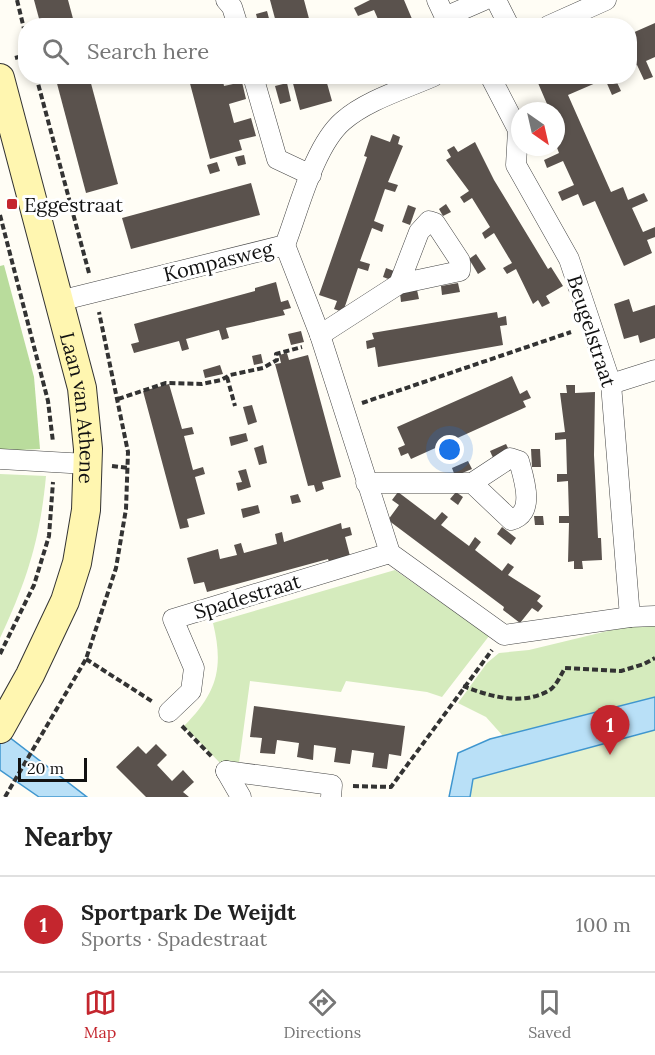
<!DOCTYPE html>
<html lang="en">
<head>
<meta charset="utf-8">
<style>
  :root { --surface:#fff; --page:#f6f6f6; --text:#222; --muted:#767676; --line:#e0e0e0; --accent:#c4262e }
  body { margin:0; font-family:Lora,serif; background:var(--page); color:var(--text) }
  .compass { position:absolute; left:511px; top:102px; width:54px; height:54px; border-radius:50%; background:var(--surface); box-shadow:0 3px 9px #0003; rotate:146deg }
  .scale { position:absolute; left:18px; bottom:15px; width:69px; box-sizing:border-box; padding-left:6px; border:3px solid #111; border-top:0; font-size:16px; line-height:21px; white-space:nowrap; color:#111; -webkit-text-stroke:4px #fff; paint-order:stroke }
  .you { position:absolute; left:450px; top:450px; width:21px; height:21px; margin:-15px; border:4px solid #fff; border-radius:50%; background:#1a73e8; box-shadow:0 0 0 9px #1a73e833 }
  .badge { display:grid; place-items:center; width:39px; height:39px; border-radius:50%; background:var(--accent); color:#fff; font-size:20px; font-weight:700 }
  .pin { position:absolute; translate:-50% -50px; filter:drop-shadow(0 2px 3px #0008) }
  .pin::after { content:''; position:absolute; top:32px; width:21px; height:18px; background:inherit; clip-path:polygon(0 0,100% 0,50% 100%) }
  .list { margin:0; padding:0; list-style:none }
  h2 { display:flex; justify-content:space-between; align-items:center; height:78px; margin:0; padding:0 24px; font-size:26px }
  h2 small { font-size:20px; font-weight:400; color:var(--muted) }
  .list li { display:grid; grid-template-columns:39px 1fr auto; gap:18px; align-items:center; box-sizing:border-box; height:96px; padding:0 24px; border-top:2px solid var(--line) }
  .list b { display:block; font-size:22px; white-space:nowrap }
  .list p { margin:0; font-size:20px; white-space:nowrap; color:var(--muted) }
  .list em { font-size:20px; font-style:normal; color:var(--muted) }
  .icon { flex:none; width:33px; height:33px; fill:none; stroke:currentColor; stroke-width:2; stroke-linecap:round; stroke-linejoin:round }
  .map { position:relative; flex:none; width:655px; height:797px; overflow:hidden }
  .search { position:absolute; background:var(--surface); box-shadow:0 3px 9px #0003; left:18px; right:18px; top:18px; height:66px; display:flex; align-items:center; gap:15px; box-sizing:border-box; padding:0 21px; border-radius:24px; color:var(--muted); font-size:22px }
  .sheet { height:174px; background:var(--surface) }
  nav { display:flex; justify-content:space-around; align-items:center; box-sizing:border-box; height:84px; border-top:2px solid var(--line); background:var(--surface); font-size:16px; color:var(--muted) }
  nav a { display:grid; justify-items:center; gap:3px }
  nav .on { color:var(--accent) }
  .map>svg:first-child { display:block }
</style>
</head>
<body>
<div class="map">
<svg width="655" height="797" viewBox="0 0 655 797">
  <rect width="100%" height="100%" fill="#fffdf5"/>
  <g fill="#d5ebbd">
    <path d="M0 474 46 476C40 540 27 580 0 638Z"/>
    <path d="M395 570 489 636 442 697 427 692 346 681 341 692 250 681 239 763 222 765 184 726C217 693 224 668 213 623Z"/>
    <path d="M649 621 655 624V697L503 736 486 717 458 703 487 663 499 653 529 650Z"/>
  </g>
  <path fill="#b9dc9c" d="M4 265 34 377 40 449 0 451V266Z"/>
  <path fill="#e6f2cf" d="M655 730V797H470L473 779Z"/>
  <g fill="#b9e0f7" stroke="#3f96cf" stroke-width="1.5">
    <path d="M655 697V730L473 779 470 797H449L458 753 490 739Z"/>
    <path d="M0 730 87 797H39L0 770Z"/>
  </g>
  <g fill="#5a524d">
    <path d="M34 0H68L75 26H41Z"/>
    <path d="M270 0H304L311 26H277Z"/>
    <path d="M370 0H404L415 26H381L374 10 358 16 354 8Z"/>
    <path d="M267 11 271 26H259L256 14Z"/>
    <path d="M655 23V57L646 61 653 77 644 80 637 65 630 68V34Z"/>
    <path d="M55 76H89L118 184 86 193Z"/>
    <path d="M188 76H222L224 86 242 82 246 99 229 104 234 123 251 118 256 136 239 140 242 150 210 159Z"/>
    <path d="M291 76H325L332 101 300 110Z"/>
    <path d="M549 76H614L621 91 612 95 605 79 568 95 611 192 623 187 628 200 644 193 648 201 632 208 643 232 655 227V237L647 240 652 253 624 266 595 201 583 206 578 194 562 201 558 192 574 185 563 161 547 168 544 160 559 153 556 145V111H541L540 107 547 104 538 83Z"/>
    <path d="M287 83 291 101 280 104 275 86Z"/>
    <path d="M393 134 400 137 398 144 403 146 388 182 398 185 395 192 385 189 374 221 384 225 382 232 372 228 360 261 370 264 368 271 358 268 343 312 334 309 337 301 319 295 367 157 364 156 371 135 390 142Z"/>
    <path d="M475 142 494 180 548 269 551 267 563 286 546 296 550 303 542 307 538 300 533 304 516 269 507 274 503 268 512 263 494 233 485 239 482 233 490 227 472 198 464 203 460 197 469 191 446 160 451 157 447 150 454 146 458 152Z"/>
    <path d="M244 155 246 164 238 166 235 157Z"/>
    <path d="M217 162 220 171 210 174 207 165Z"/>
    <path d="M251 183 260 215 131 249 122 218Z"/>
    <path d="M446 204 451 212 443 216 439 209Z"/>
    <path d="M408 205 416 208 410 225 402 222Z"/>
    <path d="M476 254 486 269 478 274 469 259Z"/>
    <path d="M386 268 394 271 391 280 383 277Z"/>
    <path d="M276 282 281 302 288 300 291 308 283 310 285 315 226 328 229 338 222 340 219 330 186 339 189 349 182 351 179 341 134 353 131 344 139 342 134 324 255 291V288Z"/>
    <path d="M458 283 460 292 442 295 441 286Z"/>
    <path d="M417 290 419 299 401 302 400 293Z"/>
    <path d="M629 299 633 312 655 305V338L640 343 638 335 624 339 614 304Z"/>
    <path d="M497 312 498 318 506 316 507 325 500 326 503 345 378 367 375 347 367 349 366 341 374 339 372 333Z"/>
    <path d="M301 331 304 342 291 345 288 334Z"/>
    <path d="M287 353 289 360 308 355 341 477 322 482 324 489 316 492 314 485 308 486 275 364 281 363 279 355Z"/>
    <path d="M261 354 263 363 254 365 252 356Z"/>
    <path d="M220 365 223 374 205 378 203 370Z"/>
    <path d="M512 376 520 394 527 390 531 398 523 401 526 407 411 459 408 453 401 456 398 448 405 445 397 427Z"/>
    <path d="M169 384 182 429 192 427 194 434 184 436 193 470 203 467 205 474 195 477 205 514 187 519 189 527 180 529 143 391Z"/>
    <path d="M566 385H575V393L595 392 594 455 598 538H601L602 560 582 561 583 569H574V561L568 562 569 523H559V516H569L568 481 557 482V474H567L566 439 555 440V433L565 432 560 393H567Z"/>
    <path d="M252 405 257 422 248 425 243 407Z"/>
    <path d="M246 433 248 441 231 446 229 437Z"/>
    <path d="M506 444 510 452 494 460 490 451Z"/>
    <path d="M263 445 267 463 259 465 254 448Z"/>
    <path d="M531 449H540L541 467H532Z"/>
    <path d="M468 461 472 469 455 476 452 468Z"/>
    <path d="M246 469 251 487 238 491 236 483 242 482 238 471Z"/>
    <path d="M398 492 435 520 442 512 448 517 441 525 469 546 475 537 481 542 475 550 502 571 508 563 514 567 508 575 541 596 537 601 543 606 538 612 532 608 520 623 503 610 504 607 388 520 399 505 392 500Z"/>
    <path d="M456 492 463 497 458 505 450 499Z"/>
    <path d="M298 494 301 502 292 504 290 496Z"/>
    <path d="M258 505 260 513 243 518 241 509Z"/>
    <path d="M534 516H543L544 525H535Z"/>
    <path d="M341 523 342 529 350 527 352 535 345 537 350 556 329 562 328 559 207 592 204 582 194 584 187 558 218 549 220 559 237 555 234 545 241 543 244 553 277 544 275 534 282 532 284 542Z"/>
    <path d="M502 527 516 538 511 545 497 534Z"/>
    <path d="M254 706 405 726 401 756 389 754 387 769 372 767 374 753 352 750 350 764 334 762 336 748 314 745 313 760 297 757 299 743 277 740 275 754 260 753 262 738 250 737Z"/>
    <path d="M156 744 167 755 157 765 172 781 183 770 194 782 183 792 189 797H146L116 767 138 746 146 754Z"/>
  </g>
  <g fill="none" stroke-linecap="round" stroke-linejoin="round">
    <defs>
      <g id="street">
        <path d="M226 0 232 7 238 26"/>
        <path d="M437 0 445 17 484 0"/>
        <path d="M496 0 509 26"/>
        <path d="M548 26 606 0"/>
        <path d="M253 76 277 159 311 175"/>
        <path d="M490 76 518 130 516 165 569 259 611 384 630 617 655 616"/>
        <path d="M285 245 320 335 390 553 504 635 630 617"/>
        <path d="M59 301 285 245C299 209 314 146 343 121 367 100 405 89 434 76"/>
        <path d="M320 335 399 284 460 271V261L435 223 429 221 419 232 399 284"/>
        <path d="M611 384 655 370"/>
        <path d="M0 459 87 464"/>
        <path d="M366 483H472L511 520C536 514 524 479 519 461L510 458 472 483"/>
        <path d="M169 712 191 691 194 668 173 619 390 553"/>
        <path d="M226 771 332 785 331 797"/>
        <path d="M226 771 241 797"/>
      </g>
      <g id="secondary">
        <path id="s1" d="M0 78 82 388 88 449 86 510 77 563 65 601 30 675 0 729"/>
      </g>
    </defs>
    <use href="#street" stroke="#444" stroke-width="21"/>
    <use href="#secondary" stroke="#333" stroke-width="30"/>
    <g stroke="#333" stroke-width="4" stroke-dasharray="6 3" stroke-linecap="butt">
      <path d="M17 0 26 37"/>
      <path d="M15 58 26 55"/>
      <path d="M36 76 89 273"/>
      <path d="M0 215 48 401 53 442"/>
      <path d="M227 377 235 406"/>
      <path d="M118 399 166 383 202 384 221 380 230 375 263 368 277 360 276 354 302 347"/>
      <path d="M362 403 571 332"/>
      <path d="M112 466 129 468"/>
      <path d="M0 654 34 585 49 536 53 482"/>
      <path d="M86 659 153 702"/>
      <path d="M463 686C489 696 521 706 548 691 556 687 560 676 565 668L621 671 644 664 655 658"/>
      <path d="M182 726 212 757"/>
      <path d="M353 786 391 787 492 650"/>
      <path d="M5 797 86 659 116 568 126 509 128 452 99 312"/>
    </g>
    <use href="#street" stroke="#fff" stroke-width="20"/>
    <use href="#secondary" stroke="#fff6b0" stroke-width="28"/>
  </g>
  <rect fill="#c4262e" stroke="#fff" stroke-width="2" x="6" y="198" width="12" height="12" rx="3"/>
  <g text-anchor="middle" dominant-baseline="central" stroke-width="6" stroke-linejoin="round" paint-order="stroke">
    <g font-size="20" fill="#111" stroke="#fff" text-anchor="start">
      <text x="24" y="204">Eggestraat</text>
    </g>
    <g font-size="20" fill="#111" stroke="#fff">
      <text transform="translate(218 261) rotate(-14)">Kompasweg</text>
      <text transform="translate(592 331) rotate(72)">Beugelstraat</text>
      <text stroke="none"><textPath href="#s1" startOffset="340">Laan van Athene</textPath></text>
      <text transform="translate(247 596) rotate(-17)">Spadestraat</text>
    </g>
  </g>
</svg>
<svg class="compass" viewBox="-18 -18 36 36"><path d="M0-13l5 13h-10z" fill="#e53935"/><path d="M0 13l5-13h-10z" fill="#767676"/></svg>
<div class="scale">20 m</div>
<div class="you"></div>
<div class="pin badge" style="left:610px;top:755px">1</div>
<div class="search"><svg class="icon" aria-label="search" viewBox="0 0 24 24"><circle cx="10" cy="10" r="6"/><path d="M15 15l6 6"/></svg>Search here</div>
</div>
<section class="sheet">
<h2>Nearby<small></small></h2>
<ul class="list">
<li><span class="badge">1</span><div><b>Sportpark De Weijdt</b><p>Sports · Spadestraat</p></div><em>100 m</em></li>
</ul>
</section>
<nav>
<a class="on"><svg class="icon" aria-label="map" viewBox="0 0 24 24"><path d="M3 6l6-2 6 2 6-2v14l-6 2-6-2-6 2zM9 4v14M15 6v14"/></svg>Map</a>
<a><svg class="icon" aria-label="directions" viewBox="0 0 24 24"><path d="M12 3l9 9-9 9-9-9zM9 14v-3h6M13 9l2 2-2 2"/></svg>Directions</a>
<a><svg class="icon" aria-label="saved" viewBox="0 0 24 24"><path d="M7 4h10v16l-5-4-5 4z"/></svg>Saved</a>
</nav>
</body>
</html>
